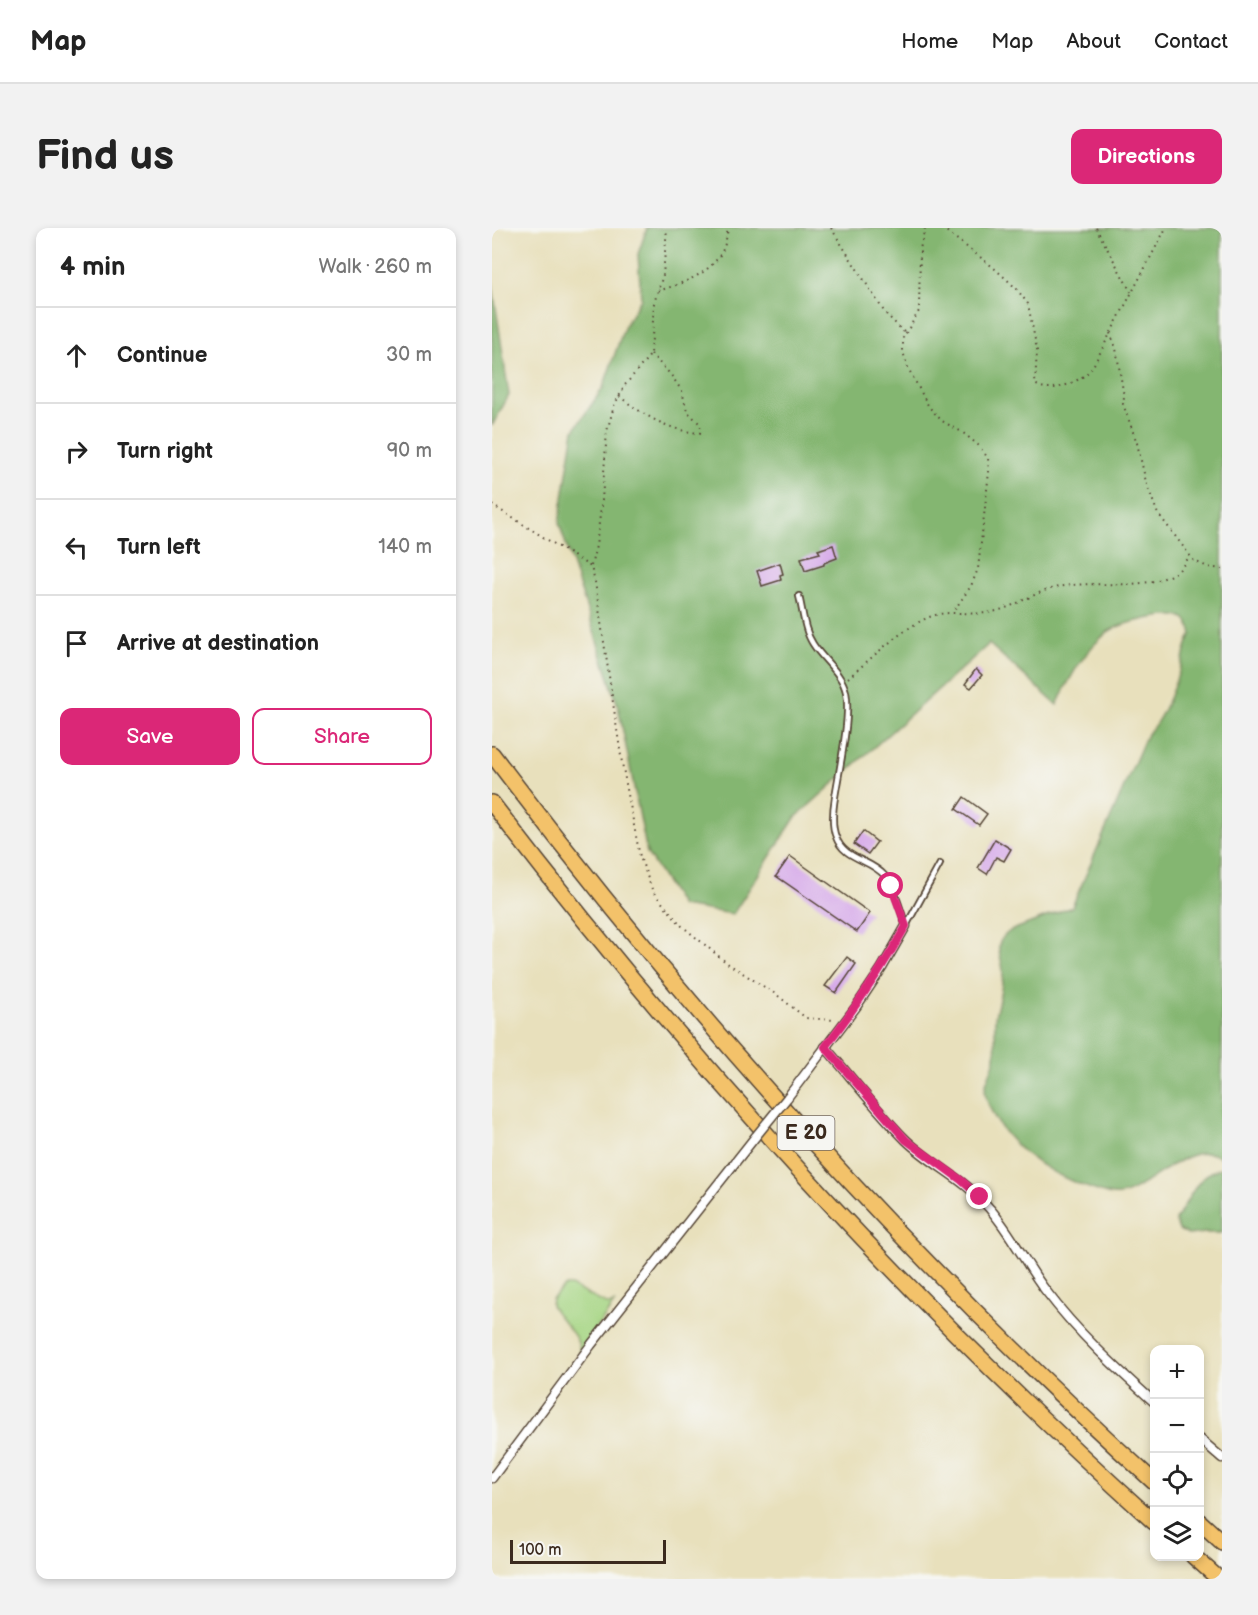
<!DOCTYPE html>
<html lang="en">
<head>
<meta charset="utf-8">
<style>
  :root { --surface:#fff; --page:#f2f2f2; --text:#222; --muted:#767676; --line:#e0e0e0; --accent:#db2777 }
  body { margin:0; font-family:"Balsamiq Sans",sans-serif; background:var(--page); color:var(--text) }
  .controls { position:absolute; right:18px; bottom:18px; display:grid; overflow:hidden; border-radius:12px; box-shadow:0 3px 9px #0003 }
  .controls button { width:54px; height:54px; display:grid; place-items:center; padding:0; border:0; border-bottom:2px solid var(--line); background:var(--surface); color:var(--text); font:30px sans-serif }
  .scale { position:absolute; left:18px; bottom:15px; width:156px; box-sizing:border-box; padding-left:6px; border:3px solid #3b2a1e; border-top:0; font-size:16px; line-height:21px; white-space:nowrap; color:#3b2a1e; -webkit-text-stroke:4px #f6f6f2; paint-order:stroke }
  .stop { position:absolute; width:18px; height:18px; margin:-14px; border:4px solid #db2777; border-radius:50%; background:#fff }
  .stop.end { background:#db2777; border-color:#fff; box-shadow:0 2px 6px #0008 }
  .list { margin:0; padding:0; list-style:none }
  h2 { display:flex; justify-content:space-between; align-items:center; height:78px; margin:0; padding:0 24px; font-size:26px }
  h2 small { font-size:20px; font-weight:400; color:var(--muted) }
  .list li { display:grid; grid-template-columns:39px 1fr auto; gap:18px; align-items:center; box-sizing:border-box; height:96px; padding:0 24px; border-top:2px solid var(--line) }
  .list b { display:block; font-size:22px; white-space:nowrap }
  .list em { font-size:20px; font-style:normal; color:var(--muted) }
  .actions { display:flex; gap:12px; padding:18px 24px }
  .actions a { flex:1; padding:14px 0; border:2px solid var(--accent); border-radius:12px; text-align:center; font-size:21px; color:var(--accent) }
  .actions .main { background:var(--accent); color:#fff }
  .icon { flex:none; width:33px; height:33px; fill:none; stroke:currentColor; stroke-width:2; stroke-linecap:round; stroke-linejoin:round }
  .map { position:relative; flex:none; width:730px; height:1351px; overflow:hidden; border-radius:12px }
  header { display:flex; align-items:center; gap:36px; box-sizing:border-box; height:84px; padding:0 30px; background:var(--surface); border-bottom:2px solid var(--line) }
  header strong { font-size:28px }
  nav { display:flex; gap:33px; margin-inline-start:auto; font-size:21px }
  .intro { display:flex; align-items:center; justify-content:space-between; box-sizing:border-box; height:144px; padding:0 36px }
  h1 { margin:0; font-size:42px }
  .button { padding:15px 27px; border-radius:12px; background:var(--accent); color:#fff; font-size:21px; font-weight:700 }
  main { display:flex; gap:36px; padding:0 36px }
  aside { flex:1; background:var(--surface); border-radius:12px; box-shadow:0 3px 9px #0003 }
  .map>svg:first-child { display:block }
</style>
</head>
<body>
<header>
<strong>Map</strong>
<nav><a>Home</a><a>Map</a><a>About</a><a>Contact</a></nav>
</header>
<div class="intro"><h1>Find us</h1><a class="button">Directions</a></div>
<main>
<aside>
<h2>4 min<small>Walk · 260 m</small></h2>
<ul class="list">
<li><svg class="icon" aria-label="ahead" viewBox="0 0 24 24"><path d="M12 20V5M6 11l6-6 6 6"/></svg><div><b>Continue</b></div><em>30 m</em></li>
<li><svg class="icon" aria-label="right" viewBox="0 0 24 24"><path d="M7 20v-9h11M14 6l5 5-5 5"/></svg><div><b>Turn right</b></div><em>90 m</em></li>
<li><svg class="icon" aria-label="left" viewBox="0 0 24 24"><path d="M17 20v-9H6M10 6l-5 5 5 5"/></svg><div><b>Turn left</b></div><em>140 m</em></li>
<li><svg class="icon" aria-label="arrive" viewBox="0 0 24 24"><path d="M6 21V4h12l-3 4 3 4H6"/></svg><div><b>Arrive at destination</b></div></li>
</ul>
<div class="actions"><a class="main">Save</a><a>Share</a></div>
</aside>
<div class="map">
<svg width="730" height="1351" viewBox="0 0 730 1351">
  <rect width="100%" height="100%" fill="#f6f6f2"/>
  <filter id="ink" filterUnits="userSpaceOnUse"><feTurbulence type="fractalNoise" baseFrequency=".0167" numOctaves="2"/><feDisplacementMap in="SourceGraphic" scale="12" xChannelSelector="R" yChannelSelector="G"/><feConvolveMatrix kernelMatrix="1 2 1 2 8 2 1 2 1" color-interpolation-filters="sRGB"/></filter>
  <filter id="wash" filterUnits="userSpaceOnUse"><feTurbulence type="fractalNoise" baseFrequency=".008" numOctaves="4" result="noise"/><feDisplacementMap in="SourceGraphic" scale="24" xChannelSelector="R" yChannelSelector="G"/><feGaussianBlur stdDeviation="1.35" result="paint"/><feColorMatrix in="noise" values="0 0 0 0 0 0 0 0 0 0 0 0 0 0 0 0 0 1.4 0 .05"/><feComposite in="paint" operator="in"/></filter>
  <g filter="url(#wash)">
    <rect width="100%" height="100%" fill="#e8e0bc"/>
    <path fill="#a6d583" stroke="#708050" stroke-width="1.5" d="M73 1058H79L112 1075 118 1077 123 1074 88 1124C87 1105 67 1093 59 1077L60 1071Z"/>
    <g fill="#84b671" stroke="#607048" stroke-width="1.5">
      <path d="M155 0H730V930C697 909 658 961 628 967 618 969 606 963 597 960 554 945 508 915 494 869 490 855 501 843 503 830 505 815 501 799 504 784 507 771 511 757 511 744 511 728 498 717 518 703L580 679 655 506C671 492 682 458 689 438 693 427 693 416 700 406 699 402 696 393 692 390 679 383 631 395 619 402 615 404 611 408 608 411 590 427 574 456 565 477L497 416 303 590 241 686 189 678 155 625 126 478 67 295 82 202 111 160 133 97 149 71 146 26Z"/>
      <path d="M0 53 17 167 0 198Z"/>
      <path d="M730 939V1005H714L696 1007 687 1002 683 992C693 979 701 958 713 948 718 944 725 942 730 939Z"/>
    </g>
    <g id="blocks">
      <g fill="#d4a5e9">
        <path d="M341 317 345 330 332 335V337L313 343 309 330 328 325 326 322Z"/>
        <path d="M288 335 291 346 288 347 289 352 270 358 265 343Z"/>
        <path d="M484 441 490 447 479 460 473 456Z"/>
        <path d="M472 569 495 586 487 597 464 581Z"/>
        <path d="M371 603 385 614 376 626 362 616Z"/>
        <path d="M503 611 519 621 512 633 504 629 495 646 486 640Z"/>
        <path d="M298 628 378 685 365 704 284 648Z"/>
        <path d="M355 729 364 736 344 765 333 758Z"/>
      </g>
    </g>
  </g>
  <g filter="url(#ink)">
    <use href="#blocks" fill-opacity="0" stroke="#554536" stroke-width="1.5"/>
    <g fill="none" stroke-linecap="round" stroke-linejoin="round">
      <defs>
        <g id="lane">
          <path d="M307 368C311 384 312 402 321 416 331 432 350 445 354 464 359 488 347 543 343 569 341 581 339 597 344 609 352 632 379 631 393 648 404 662 408 682 414 698"/>
          <path d="M414 698 448 636"/>
        </g>
        <g id="street">
          <path d="M333 819C360 850 385 883 414 912 441 938 472 950 498 981 520 1006 534 1037 554 1063 585 1104 624 1140 662 1174"/>
          <path d="M295 870 364 779 390 740 414 698"/>
          <path d="M708 1211 730 1230"/>
          <path d="M0 1250 99 1117 264 908"/>
        </g>
        <g id="highway">
          <path d="M0 526C198 788 419 1033 662 1254"/>
          <path d="M0 575C198 834 420 1076 662 1294"/>
          <path d="M708 1294 730 1314"/>
          <path d="M701 1328 727 1351"/>
        </g>
      </defs>
      <use href="#lane" stroke="#554536" stroke-width="8"/>
      <use href="#street" stroke="#554536" stroke-width="11"/>
      <use href="#highway" stroke="#554536" stroke-width="18"/>
      <g stroke="#554536" stroke-width="2" stroke-dasharray="1.5 4.5" stroke-linecap="butt">
        <path d="M339 0 393 85 413 105"/>
        <path d="M433 0 428 21 427 83 411 110V124L416 140 437 179 450 193 470 204 486 217 496 230 497 244 486 341 479 358 461 384"/>
        <path d="M450 0 501 39 524 60 536 76 545 122 543 156C559 167 589 154 600 140L674 0"/>
        <path d="M604 0 639 64"/>
        <path d="M166 63C191 55 221 46 232 19 234 13 235 6 236 0"/>
        <path d="M618 105 624 120 632 169 631 176 645 215 654 254 665 284 702 333 716 339 730 341"/>
        <path d="M127 168C151 187 177 203 208 205L209 197 195 183 190 163 179 147 159 126"/>
        <path d="M0 277 99 339 103 354 130 535 148 629 161 664 190 698 235 735 285 767 314 790 342 792"/>
        <path d="M99 338 104 318 110 272 115 203 122 178 133 157 159 126 162 75 171 47 175 0"/>
        <path d="M356 450C379 431 412 398 440 388 458 382 475 387 494 385 519 382 538 366 562 360 599 350 655 366 687 342 691 338 694 333 698 328"/>
      </g>
      <use href="#lane" stroke="#fff" stroke-width="4.5"/>
      <use href="#street" stroke="#fff" stroke-width="8"/>
      <use href="#highway" stroke="#f3c26a" stroke-width="15"/>
      <defs>
        <path id="street-bridge" d="M264 908 295 870"/>
      </defs>
      <use href="#street-bridge" stroke="#554536" stroke-width="11" stroke-linecap="butt"/>
      <use href="#street-bridge" stroke="#fff" stroke-width="8"/>
    </g>
  </g>
  <g fill="none" stroke-linecap="round" stroke-linejoin="round" filter="url(#ink)">
    <path stroke="#db2777" stroke-width="8" d="M399 658 414 698C390 741 363 780 333 819L414 912 469 952 488 969"/>
  </g>
  <g text-anchor="middle" dominant-baseline="central" stroke-width="6" stroke-linejoin="round" paint-order="stroke">
    <rect fill="#f6f6f2" stroke="#73675e" stroke-width="1.5" x="285.5" y="888" width="57" height="34" rx="4.5"/>
    <g font-size="20" font-weight="bold" fill="#3b2a1e">
      <text x="314" y="905">E 20</text>
    </g>
  </g>
</svg>
<div class="controls">
<button>+</button>
<button>−</button>
<button><svg class="icon" aria-label="locate" viewBox="0 0 24 24"><circle cx="12" cy="12" r="6"/><path d="M12 2v4M12 18v4M2 12h4M18 12h4"/></svg></button>
<button><svg class="icon" aria-label="layers" viewBox="0 0 24 24"><path d="M12 4l9 5-9 5-9-5zM3 14l9 5 9-5"/></svg></button>
</div>
<div class="scale">100 m</div>
<div class="stop" style="left:399px;top:658px"></div>
<div class="stop end" style="left:488px;top:969px"></div>
</div>
</main>
</body>
</html>
